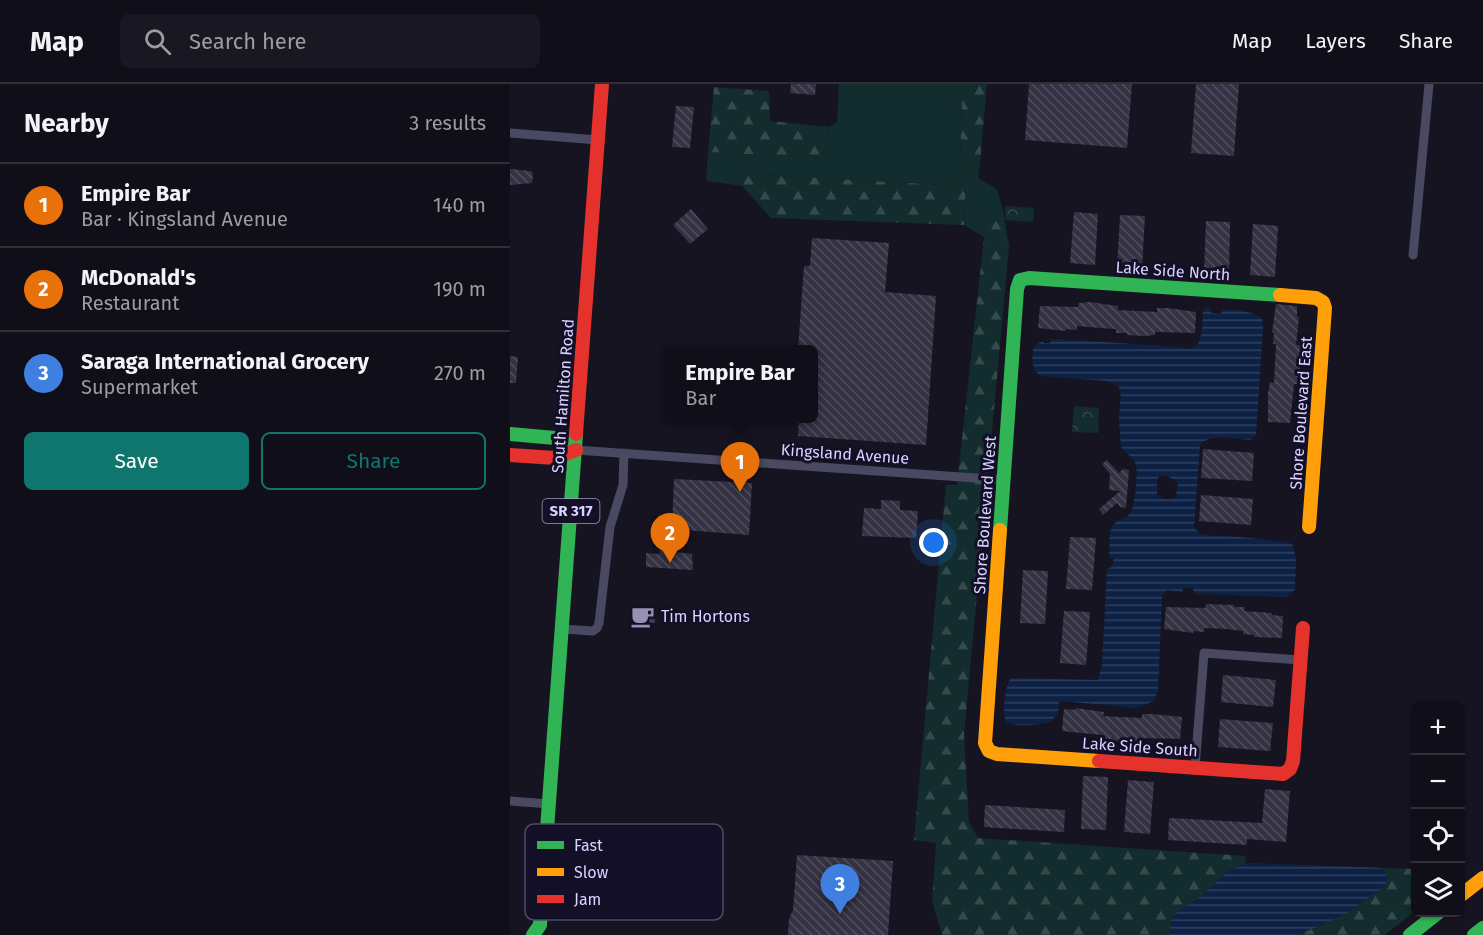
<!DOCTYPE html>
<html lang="en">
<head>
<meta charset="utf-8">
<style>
  :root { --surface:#100f19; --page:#191822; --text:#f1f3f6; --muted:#9c9ca2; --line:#302f38; --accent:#0f766e }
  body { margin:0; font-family:"Fira Sans",sans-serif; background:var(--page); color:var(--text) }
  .controls { position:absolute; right:18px; bottom:18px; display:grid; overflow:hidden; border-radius:9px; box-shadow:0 2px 4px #0004 }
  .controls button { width:54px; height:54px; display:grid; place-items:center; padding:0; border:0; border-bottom:2px solid var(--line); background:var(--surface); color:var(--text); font:30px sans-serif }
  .you { position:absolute; left:424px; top:459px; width:21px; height:21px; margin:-15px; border:4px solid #fff; border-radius:50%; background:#1a73e8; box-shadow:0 0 0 9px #1a73e833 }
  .badge { display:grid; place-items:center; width:39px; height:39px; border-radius:50%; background:var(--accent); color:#fff; font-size:20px; font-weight:700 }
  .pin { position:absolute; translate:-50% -50px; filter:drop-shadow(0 2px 3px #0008) }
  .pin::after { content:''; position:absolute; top:32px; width:21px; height:18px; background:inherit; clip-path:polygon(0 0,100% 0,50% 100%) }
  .popup { position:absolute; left:152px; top:261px; width:156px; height:78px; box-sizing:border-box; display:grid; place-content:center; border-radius:9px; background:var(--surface); filter:drop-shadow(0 2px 4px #0005); font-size:20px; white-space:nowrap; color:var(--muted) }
  .popup b { font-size:22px; color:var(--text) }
  .popup::after { content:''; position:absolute; left:50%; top:100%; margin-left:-12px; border:12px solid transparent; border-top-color:var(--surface) }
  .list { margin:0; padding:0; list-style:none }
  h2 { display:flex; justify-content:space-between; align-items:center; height:78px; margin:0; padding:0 24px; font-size:26px }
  h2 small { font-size:20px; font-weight:400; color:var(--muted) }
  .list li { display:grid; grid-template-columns:39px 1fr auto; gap:18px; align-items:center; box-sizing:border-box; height:84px; padding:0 24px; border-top:2px solid var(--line) }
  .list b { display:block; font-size:22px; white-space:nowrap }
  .list p { margin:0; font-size:20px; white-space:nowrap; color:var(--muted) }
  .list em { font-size:20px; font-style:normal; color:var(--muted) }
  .actions { display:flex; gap:12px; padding:18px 24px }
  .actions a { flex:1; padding:14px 0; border:2px solid var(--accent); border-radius:9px; text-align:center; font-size:21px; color:var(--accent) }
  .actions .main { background:var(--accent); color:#fff }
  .icon { flex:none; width:33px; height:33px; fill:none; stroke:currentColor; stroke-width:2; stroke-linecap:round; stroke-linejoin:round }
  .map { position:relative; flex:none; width:973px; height:851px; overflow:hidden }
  header { display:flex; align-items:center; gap:36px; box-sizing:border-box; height:84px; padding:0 30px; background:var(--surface); border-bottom:2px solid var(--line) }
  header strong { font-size:28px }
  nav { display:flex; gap:33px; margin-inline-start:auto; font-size:21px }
  .search { width:420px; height:54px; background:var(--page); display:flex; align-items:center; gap:15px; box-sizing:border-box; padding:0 21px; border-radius:9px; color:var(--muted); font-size:22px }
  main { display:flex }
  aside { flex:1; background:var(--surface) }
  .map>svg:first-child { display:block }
</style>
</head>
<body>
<header>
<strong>Map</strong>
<div class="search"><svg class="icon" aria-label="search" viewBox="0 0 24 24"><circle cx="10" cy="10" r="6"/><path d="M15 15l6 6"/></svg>Search here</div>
<nav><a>Map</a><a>Layers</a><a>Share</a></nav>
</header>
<main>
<aside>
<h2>Nearby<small>3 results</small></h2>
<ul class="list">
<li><span class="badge" style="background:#e8710a">1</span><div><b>Empire Bar</b><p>Bar · Kingsland Avenue</p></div><em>140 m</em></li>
<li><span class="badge" style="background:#e8710a">2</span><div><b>McDonald's</b><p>Restaurant</p></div><em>190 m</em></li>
<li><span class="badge" style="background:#3f7fe0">3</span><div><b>Saraga International Grocery</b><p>Supermarket</p></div><em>270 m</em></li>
</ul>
<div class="actions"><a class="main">Save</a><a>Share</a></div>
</aside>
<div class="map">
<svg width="973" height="851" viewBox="0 0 973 851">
  <defs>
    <pattern id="forest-firs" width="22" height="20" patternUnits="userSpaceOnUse" patternTransform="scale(1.5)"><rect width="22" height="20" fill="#132c2d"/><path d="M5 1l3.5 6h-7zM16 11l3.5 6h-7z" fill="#354a4c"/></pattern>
    <pattern id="park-crowns" width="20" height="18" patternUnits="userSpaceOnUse" patternTransform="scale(1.5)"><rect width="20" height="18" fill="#132c2d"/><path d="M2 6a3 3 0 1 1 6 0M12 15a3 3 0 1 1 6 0" fill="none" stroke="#354a4c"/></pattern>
    <pattern id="water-rules" width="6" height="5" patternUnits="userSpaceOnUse" patternTransform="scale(1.5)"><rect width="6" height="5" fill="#0d2144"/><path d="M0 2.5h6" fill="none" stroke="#304060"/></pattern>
    <pattern id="building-back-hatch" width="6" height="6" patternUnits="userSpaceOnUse" patternTransform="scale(1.5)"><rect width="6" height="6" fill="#343243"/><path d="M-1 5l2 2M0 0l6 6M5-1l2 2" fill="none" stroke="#514f5f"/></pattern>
  </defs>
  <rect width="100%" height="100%" fill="#161421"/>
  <path fill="#132c2d" d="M329 0H439L452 18 450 77 470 79 468 94 487 105 493 126H477L474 153 454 141 456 102 234 90 232 102 196 97 198 68 312 74 319 43 327 38Z"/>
  <g fill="url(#forest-firs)">
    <path d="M439 0H477L470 79 450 77 452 18Z"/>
    <path d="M204 3 259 7 260 37 319 43 312 74 198 68Z"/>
    <path d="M234 90 456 102 454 141 261 134 232 102Z"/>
    <path d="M477 126H493L499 163 454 651 459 738 468 754 736 772 735 779 905 785V827L875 851H432L422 817 426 759 404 756 436 401H447Z"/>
  </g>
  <g fill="url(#park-crowns)">
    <path d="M495 122 524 124 523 138 495 136Z"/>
    <path d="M564 322 589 324 588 349 562 348Z"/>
  </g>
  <g fill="url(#water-rules)" fill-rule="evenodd">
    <path d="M697 223 701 225V229L711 230 712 226C727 225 740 226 752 235L753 245 746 350 741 356C726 355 702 349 690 360L684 444 691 450 701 452H719L778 458 783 461 786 475 785 506 776 513 684 510 683 505 673 504V508L657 506 652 512 648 606 644 617 627 624 552 617 549 618 548 630 540 638C530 641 504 643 496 638 492 628 495 602 501 594L588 596 592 580 597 485 602 483 604 474H599C600 465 598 449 603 441 607 436 614 435 619 431 625 425 628 390 626 381 624 374 616 369 611 363L609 335 611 307 608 302 597 297 531 292C520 286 522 273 524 262L533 257 534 259H540L541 255H546L670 263C694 271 692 245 693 226ZM650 392H657L668 398 666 413C659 416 652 416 647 410V396Z"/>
    <path d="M735 779 873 784 878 794 875 802 836 830 788 851H659L661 838 668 827 690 813 717 788Z"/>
  </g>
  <g fill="url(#building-back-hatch)">
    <path d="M281 0H306L305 11 280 9Z"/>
    <path d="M519 0H622L617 64 515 56Z"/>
    <path d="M686 0H729L724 72 681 69Z"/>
    <path d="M166 22 184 23 180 64 162 63Z"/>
    <path d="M0 85 21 87 23 89 22 99 0 101Z"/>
    <path d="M181 125 198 145 180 160 163 141Z"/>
    <path d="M564 128 588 130 585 181 560 179Z"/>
    <path d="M610 131 635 132 632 184 607 183Z"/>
    <path d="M696 137 720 138 719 189 694 188Z"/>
    <path d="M743 140 768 142 765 193 740 191Z"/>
    <path d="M302 154 379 159 375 208 426 212 416 361 288 352 289 334H303V266H288L294 182H300Z"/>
    <path d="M580 218 608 222V226L647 228V224H658L686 228 685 249 645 248V251L635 252 617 251V249H606V245L590 244 567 242V246L556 245V247L528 244 530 222 568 223 569 219Z"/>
    <path d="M766 220 787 222V233H789L786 261H790V290L788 289 787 300H784L780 339 758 338V309L760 298 764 299 766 260H763L764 249H762Z"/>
    <path d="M0 272 8 273 6 299H0Z"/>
    <path d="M693 365 744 369 742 397 691 394Z"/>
    <path d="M597 376 609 389 613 385 619 386 616 424 610 423 607 419 593 431 589 425 610 407 599 406 600 390 592 380Z"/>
    <path d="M164 395 242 399 239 451 162 445Z"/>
    <path d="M691 411 743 415 741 441 689 437Z"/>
    <path d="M371 416 390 417V426L408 427 406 454 352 452 354 424 371 425Z"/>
    <path d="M560 453 586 454 582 506 556 505Z"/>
    <path d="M150 466 182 470 183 486 136 483V469L149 470Z"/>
    <path d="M513 486 538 487 535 540 510 539Z"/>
    <path d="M696 520 724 521V523H735L734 527 762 529V531L773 532 772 554 744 553V551L733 550V547L717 545 694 544V548L683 547V549L654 545 656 523 695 524Z"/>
    <path d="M122 525 146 526 145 539 121 538Z"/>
    <path d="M554 527 580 528 576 581 550 579Z"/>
    <path d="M713 591 766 596 763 623 711 618Z"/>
    <path d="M565 624 594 628 593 632 632 634V630H643L672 633 670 655 630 654V658H616L592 655V651L552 647 554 625 565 626Z"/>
    <path d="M710 635 763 639 760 667 708 663Z"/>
    <path d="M573 692 598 693 596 746 571 745Z"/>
    <path d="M618 696 644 698 640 750 614 748Z"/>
    <path d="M755 705 780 707 776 758 737 755V761L658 756 659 734 752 739Z"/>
    <path d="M475 721 555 726 554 748 474 743Z"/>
    <path d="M120 742 153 744V749L178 751 175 787 161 786V789L138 787V792L127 791 128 787 117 786Z"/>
    <path d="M287 771 383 777 378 851H278L279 835 283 826Z"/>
  </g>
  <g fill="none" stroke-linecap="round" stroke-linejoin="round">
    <g stroke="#4a4962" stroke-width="9">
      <path d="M0 49 88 56"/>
      <path d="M903 171 919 0"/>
      <path d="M66 366 494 396"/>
      <path d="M52 545 83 547 87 544 89 539 100 443 113 401 114 369"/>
      <path d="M685 684 694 569 790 576"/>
      <path d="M0 717 40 720"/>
    </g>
    <g stroke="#30b455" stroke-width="14">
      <path d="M0 350 45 354 66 366"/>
      <path d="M490 446 507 205 510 196 519 194 770 211"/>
      <path d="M23 851 30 841 66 350"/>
      <path d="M900 851 929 828"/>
      <path d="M964 851 973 844"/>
    </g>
    <g stroke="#ff9f0a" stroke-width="14">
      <path d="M770 211 806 214 813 218 815 224 799 443"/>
      <path d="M490 446 475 659 479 667 487 670 589 677"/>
      <path d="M950 812 973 794"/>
    </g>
    <g stroke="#e5322d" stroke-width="14">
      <path d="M66 350 92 0"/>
      <path d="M0 371 45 374 66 366"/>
      <path d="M589 677 773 690 780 685 783 677 793 544"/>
    </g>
  </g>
  <defs>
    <symbol id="cafe-bare" viewBox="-9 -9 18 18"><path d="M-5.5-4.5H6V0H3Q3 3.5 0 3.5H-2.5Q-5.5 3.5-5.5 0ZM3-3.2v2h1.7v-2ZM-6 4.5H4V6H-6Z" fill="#9591b1" stroke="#130f26" stroke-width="2.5" paint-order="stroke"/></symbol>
  </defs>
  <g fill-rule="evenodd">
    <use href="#cafe-bare" x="116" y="516" width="33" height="33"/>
  </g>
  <g text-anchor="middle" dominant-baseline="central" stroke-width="6" stroke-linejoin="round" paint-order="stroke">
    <rect fill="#130f26" stroke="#9e99be" stroke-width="1.5" x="32.5" y="415" width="57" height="24" rx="4.5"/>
    <g font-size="15" font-weight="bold" fill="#d9d4ff">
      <text x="61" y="427">SR 317</text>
    </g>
    <g font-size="16" fill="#d9d4ff" stroke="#130f26">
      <text transform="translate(663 187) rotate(4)">Lake Side North</text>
      <text transform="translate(53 312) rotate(-86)">South Hamilton Road</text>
      <text transform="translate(791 329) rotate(-86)">Shore Boulevard East</text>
      <text transform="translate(335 370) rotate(4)">Kingsland Avenue</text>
      <text transform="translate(475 431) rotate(-86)">Shore Boulevard West</text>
      <text transform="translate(630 663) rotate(4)">Lake Side South</text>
    </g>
    <g font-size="16" fill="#d9d4ff" stroke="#130f26" text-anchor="start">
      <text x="151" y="532">Tim Hortons</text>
    </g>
  </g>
  <rect x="15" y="740" width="198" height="96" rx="9" fill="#130f26" stroke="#4e4a67" stroke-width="1.5"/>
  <rect x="27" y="757" width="27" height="8" fill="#30b455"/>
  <rect x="27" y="784" width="27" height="8" fill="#ff9f0a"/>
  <rect x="27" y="811" width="27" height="8" fill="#e5322d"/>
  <g font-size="16" fill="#d9d4ff">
    <text x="64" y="767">Fast</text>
    <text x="64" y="794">Slow</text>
    <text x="64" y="821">Jam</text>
  </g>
</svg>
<div class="controls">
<button>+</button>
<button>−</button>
<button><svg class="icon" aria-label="locate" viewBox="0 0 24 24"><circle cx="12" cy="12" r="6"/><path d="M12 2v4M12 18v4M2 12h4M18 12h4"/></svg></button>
<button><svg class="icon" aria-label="layers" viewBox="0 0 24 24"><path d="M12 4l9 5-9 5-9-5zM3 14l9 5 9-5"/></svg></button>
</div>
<div class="you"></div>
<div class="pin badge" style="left:230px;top:408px;background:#e8710a">1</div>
<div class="popup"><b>Empire Bar</b>Bar</div>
<div class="pin badge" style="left:160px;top:479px;background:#e8710a">2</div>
<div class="pin badge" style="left:330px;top:830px;background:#3f7fe0">3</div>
</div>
</main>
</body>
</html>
